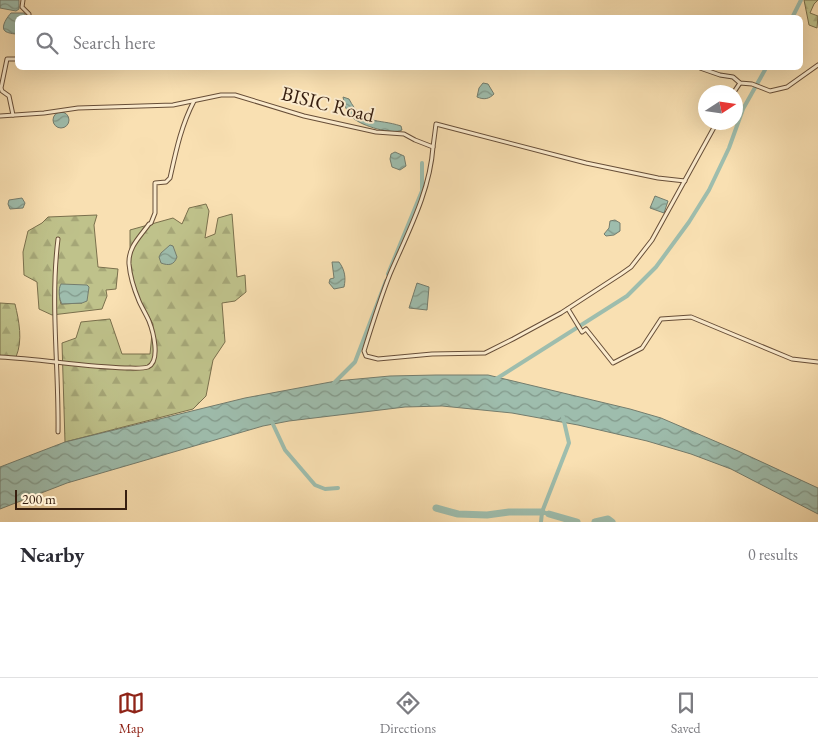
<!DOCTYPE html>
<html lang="en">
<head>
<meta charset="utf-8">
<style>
  :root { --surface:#fff; --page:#f2f2f3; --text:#2b2b33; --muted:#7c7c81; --line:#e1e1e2; --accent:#8f2418 }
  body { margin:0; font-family:"EB Garamond",serif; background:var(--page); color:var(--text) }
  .compass { position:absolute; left:698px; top:85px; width:45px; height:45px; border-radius:50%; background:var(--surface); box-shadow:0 5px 20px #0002; rotate:78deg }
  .scale { position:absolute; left:15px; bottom:12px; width:112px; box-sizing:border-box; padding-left:5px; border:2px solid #361e0f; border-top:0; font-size:14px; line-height:18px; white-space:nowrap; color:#361e0f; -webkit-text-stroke:4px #fbebcd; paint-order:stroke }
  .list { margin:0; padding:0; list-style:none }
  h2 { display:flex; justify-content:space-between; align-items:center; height:65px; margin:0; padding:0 20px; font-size:21px }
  h2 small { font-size:16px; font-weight:400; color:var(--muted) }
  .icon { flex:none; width:28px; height:28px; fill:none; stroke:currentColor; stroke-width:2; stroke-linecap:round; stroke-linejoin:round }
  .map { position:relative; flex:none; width:818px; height:522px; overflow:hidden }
  .search { position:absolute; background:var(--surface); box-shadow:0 5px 20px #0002; left:15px; right:15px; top:15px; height:55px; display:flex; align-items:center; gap:12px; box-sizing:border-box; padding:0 18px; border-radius:8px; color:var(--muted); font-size:19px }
  .sheet { height:155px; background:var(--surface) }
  nav { display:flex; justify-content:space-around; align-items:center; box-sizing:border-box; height:70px; border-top:1px solid var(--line); background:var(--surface); font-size:14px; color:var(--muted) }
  nav a { display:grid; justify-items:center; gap:2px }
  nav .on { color:var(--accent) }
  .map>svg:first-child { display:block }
</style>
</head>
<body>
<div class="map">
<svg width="818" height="522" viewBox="0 0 818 522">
  <defs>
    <pattern id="forest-firs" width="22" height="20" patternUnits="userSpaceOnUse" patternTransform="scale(1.25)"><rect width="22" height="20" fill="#bfc28b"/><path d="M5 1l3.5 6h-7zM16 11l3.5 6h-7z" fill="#a5a677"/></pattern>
    <pattern id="water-waves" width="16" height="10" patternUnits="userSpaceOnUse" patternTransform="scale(1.25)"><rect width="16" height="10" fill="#9ebdad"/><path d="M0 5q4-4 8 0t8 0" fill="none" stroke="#82998b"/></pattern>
  </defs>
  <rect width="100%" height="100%" fill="#f9e0b2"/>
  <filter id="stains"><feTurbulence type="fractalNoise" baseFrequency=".004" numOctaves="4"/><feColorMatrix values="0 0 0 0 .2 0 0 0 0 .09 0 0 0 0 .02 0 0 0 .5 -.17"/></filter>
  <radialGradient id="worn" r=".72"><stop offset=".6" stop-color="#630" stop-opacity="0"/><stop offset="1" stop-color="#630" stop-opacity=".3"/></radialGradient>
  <g fill="url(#forest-firs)" stroke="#7a704d" fill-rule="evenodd">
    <path d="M804 0H818L814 4 810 13 818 16 817 28 809 25Z"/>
    <path d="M206 204 209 211 205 238 215 234 218 218 232 214 237 277 245 275 246 292 235 301 222 303 225 342 213 360 206 396 193 409 65 442 62 343 76 338 81 322 110 319 122 354H150L153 324 136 293 130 264V230L173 218 182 224 189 208Z"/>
    <path d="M97 215 94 225 98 267 118 269 116 289 106 290 107 296 102 309 52 315 39 309 37 282 24 275 23 252 28 231 42 223 48 217ZM60 287 82 303 61 304 60 300Z"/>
    <path d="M0 303 15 304C19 321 23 340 16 357L0 356Z"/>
  </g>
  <g fill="url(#water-waves)" stroke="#747d6e">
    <path d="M0 0H19V9L16 11 0 8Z"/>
    <path d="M11 13H24L27 17 18 18 17 34C14 34 7 33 5 31 0 27 8 16 11 13Z"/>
    <path d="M483 83 488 84 494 94C489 99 484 100 477 97L479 88Z"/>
    <path d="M343 97 349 99C363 126 377 118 401 126L402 130C392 135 362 126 353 118 346 113 345 105 343 97Z"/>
    <circle cx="61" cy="120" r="8"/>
    <path d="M395 152 404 156 406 166 400 170 392 167 390 159 391 154Z"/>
    <path d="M655 196 668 201 664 213 650 208Z"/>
    <path d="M22 198 25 203 23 208 10 209 8 204 9 200Z"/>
    <path d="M615 220 620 223V231L614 235 606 236 604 234 609 228 610 221Z"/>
    <path d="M170 245 173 246 177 257C174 265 169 266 161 263L159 257 161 253Z"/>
    <path d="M332 262H339C345 270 346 278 344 287L334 289 329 283 330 279 334 278Z"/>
    <path d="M417 283 429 287 427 310 409 308Z"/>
    <path d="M61 284 87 285 89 287 87 301 82 303 62 304C59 299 58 289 61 284Z"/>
    <path d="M436 375H488L630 409 661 418 738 451 818 488V514L731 469 691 454 647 441 578 425 512 413 442 406 405 407 289 421 263 426 67 483 0 509V467L65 442 245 398 336 381 390 376Z"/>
  </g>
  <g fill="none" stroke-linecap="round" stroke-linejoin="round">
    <g stroke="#9ebdad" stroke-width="4">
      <path d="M792 18 801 0"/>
      <path d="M388 274 422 191V163"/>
      <path d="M496 379 627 296 656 267 689 222 709 190 729 148 743 109 766 68"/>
      <path d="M333 384 355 362 386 281"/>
      <path d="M271 420 285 450 315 485 325 489 338 488"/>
      <path d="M549 514 542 512 569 443 563 417"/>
      <path d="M541 522 542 512"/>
    </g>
    <g stroke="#9ebdad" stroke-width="7">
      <path d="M436 508 458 514 487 515 509 512H542"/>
      <path d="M549 514 577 522"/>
      <path d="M595 522 608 519 612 522"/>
    </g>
    <defs>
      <g id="street">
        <path d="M23 0 22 7 29 14V18"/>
        <path d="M700 68 720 75 733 77 740 83 752 84 770 91 787 87 818 65"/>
        <path d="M734 92 740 83"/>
        <path d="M13 115 9 96 2 91 1 88 7 59H18"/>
        <path d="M0 116 44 113 78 108 173 105 221 95H235L304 116 376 132 404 134 415 140 433 147 436 124 586 163 658 178 685 181"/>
        <path d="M433 147C430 192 407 234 390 274 380 299 372 325 364 351L366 356 378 359 432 354 485 353 513 339 561 313 621 274 631 267 652 240 717 122"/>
        <path d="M568 309 582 332 586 329 613 363 642 348 661 319 691 317 792 359 818 362"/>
        <path d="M0 357C42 359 83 367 125 368 132 368 142 369 148 367 161 361 153 331 149 321 146 314 142 308 139 301 134 289 130 276 129 264 128 247 140 237 149 224L151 223 155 213V183L166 182 170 178C176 151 181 126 194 101"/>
        <path d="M58 432C59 367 50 304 58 239"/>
      </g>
    </defs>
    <use href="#street" stroke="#674e38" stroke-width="5"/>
    <use href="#street" stroke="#fbebcd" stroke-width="3"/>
  </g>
  <g text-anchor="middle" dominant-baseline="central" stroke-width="4" stroke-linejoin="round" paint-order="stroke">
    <g font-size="20" fill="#361e0f" stroke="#fbebcd">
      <text transform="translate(328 104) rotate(14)">BISIC Road</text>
    </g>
  </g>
  <rect width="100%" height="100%" filter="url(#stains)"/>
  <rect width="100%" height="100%" fill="url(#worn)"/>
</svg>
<svg class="compass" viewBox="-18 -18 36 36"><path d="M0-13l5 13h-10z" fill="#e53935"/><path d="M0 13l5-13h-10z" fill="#7c7c81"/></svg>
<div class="scale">200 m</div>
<div class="search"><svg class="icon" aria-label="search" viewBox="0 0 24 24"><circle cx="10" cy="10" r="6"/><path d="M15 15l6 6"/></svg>Search here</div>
</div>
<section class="sheet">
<h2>Nearby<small>0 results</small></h2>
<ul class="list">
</ul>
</section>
<nav>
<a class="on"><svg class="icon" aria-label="map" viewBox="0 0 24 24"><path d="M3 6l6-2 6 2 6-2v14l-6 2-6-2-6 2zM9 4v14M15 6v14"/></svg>Map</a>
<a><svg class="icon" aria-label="directions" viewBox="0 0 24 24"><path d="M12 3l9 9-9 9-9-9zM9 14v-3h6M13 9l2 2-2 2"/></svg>Directions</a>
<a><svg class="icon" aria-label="saved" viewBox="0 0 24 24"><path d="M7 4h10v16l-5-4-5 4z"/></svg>Saved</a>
</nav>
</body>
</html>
